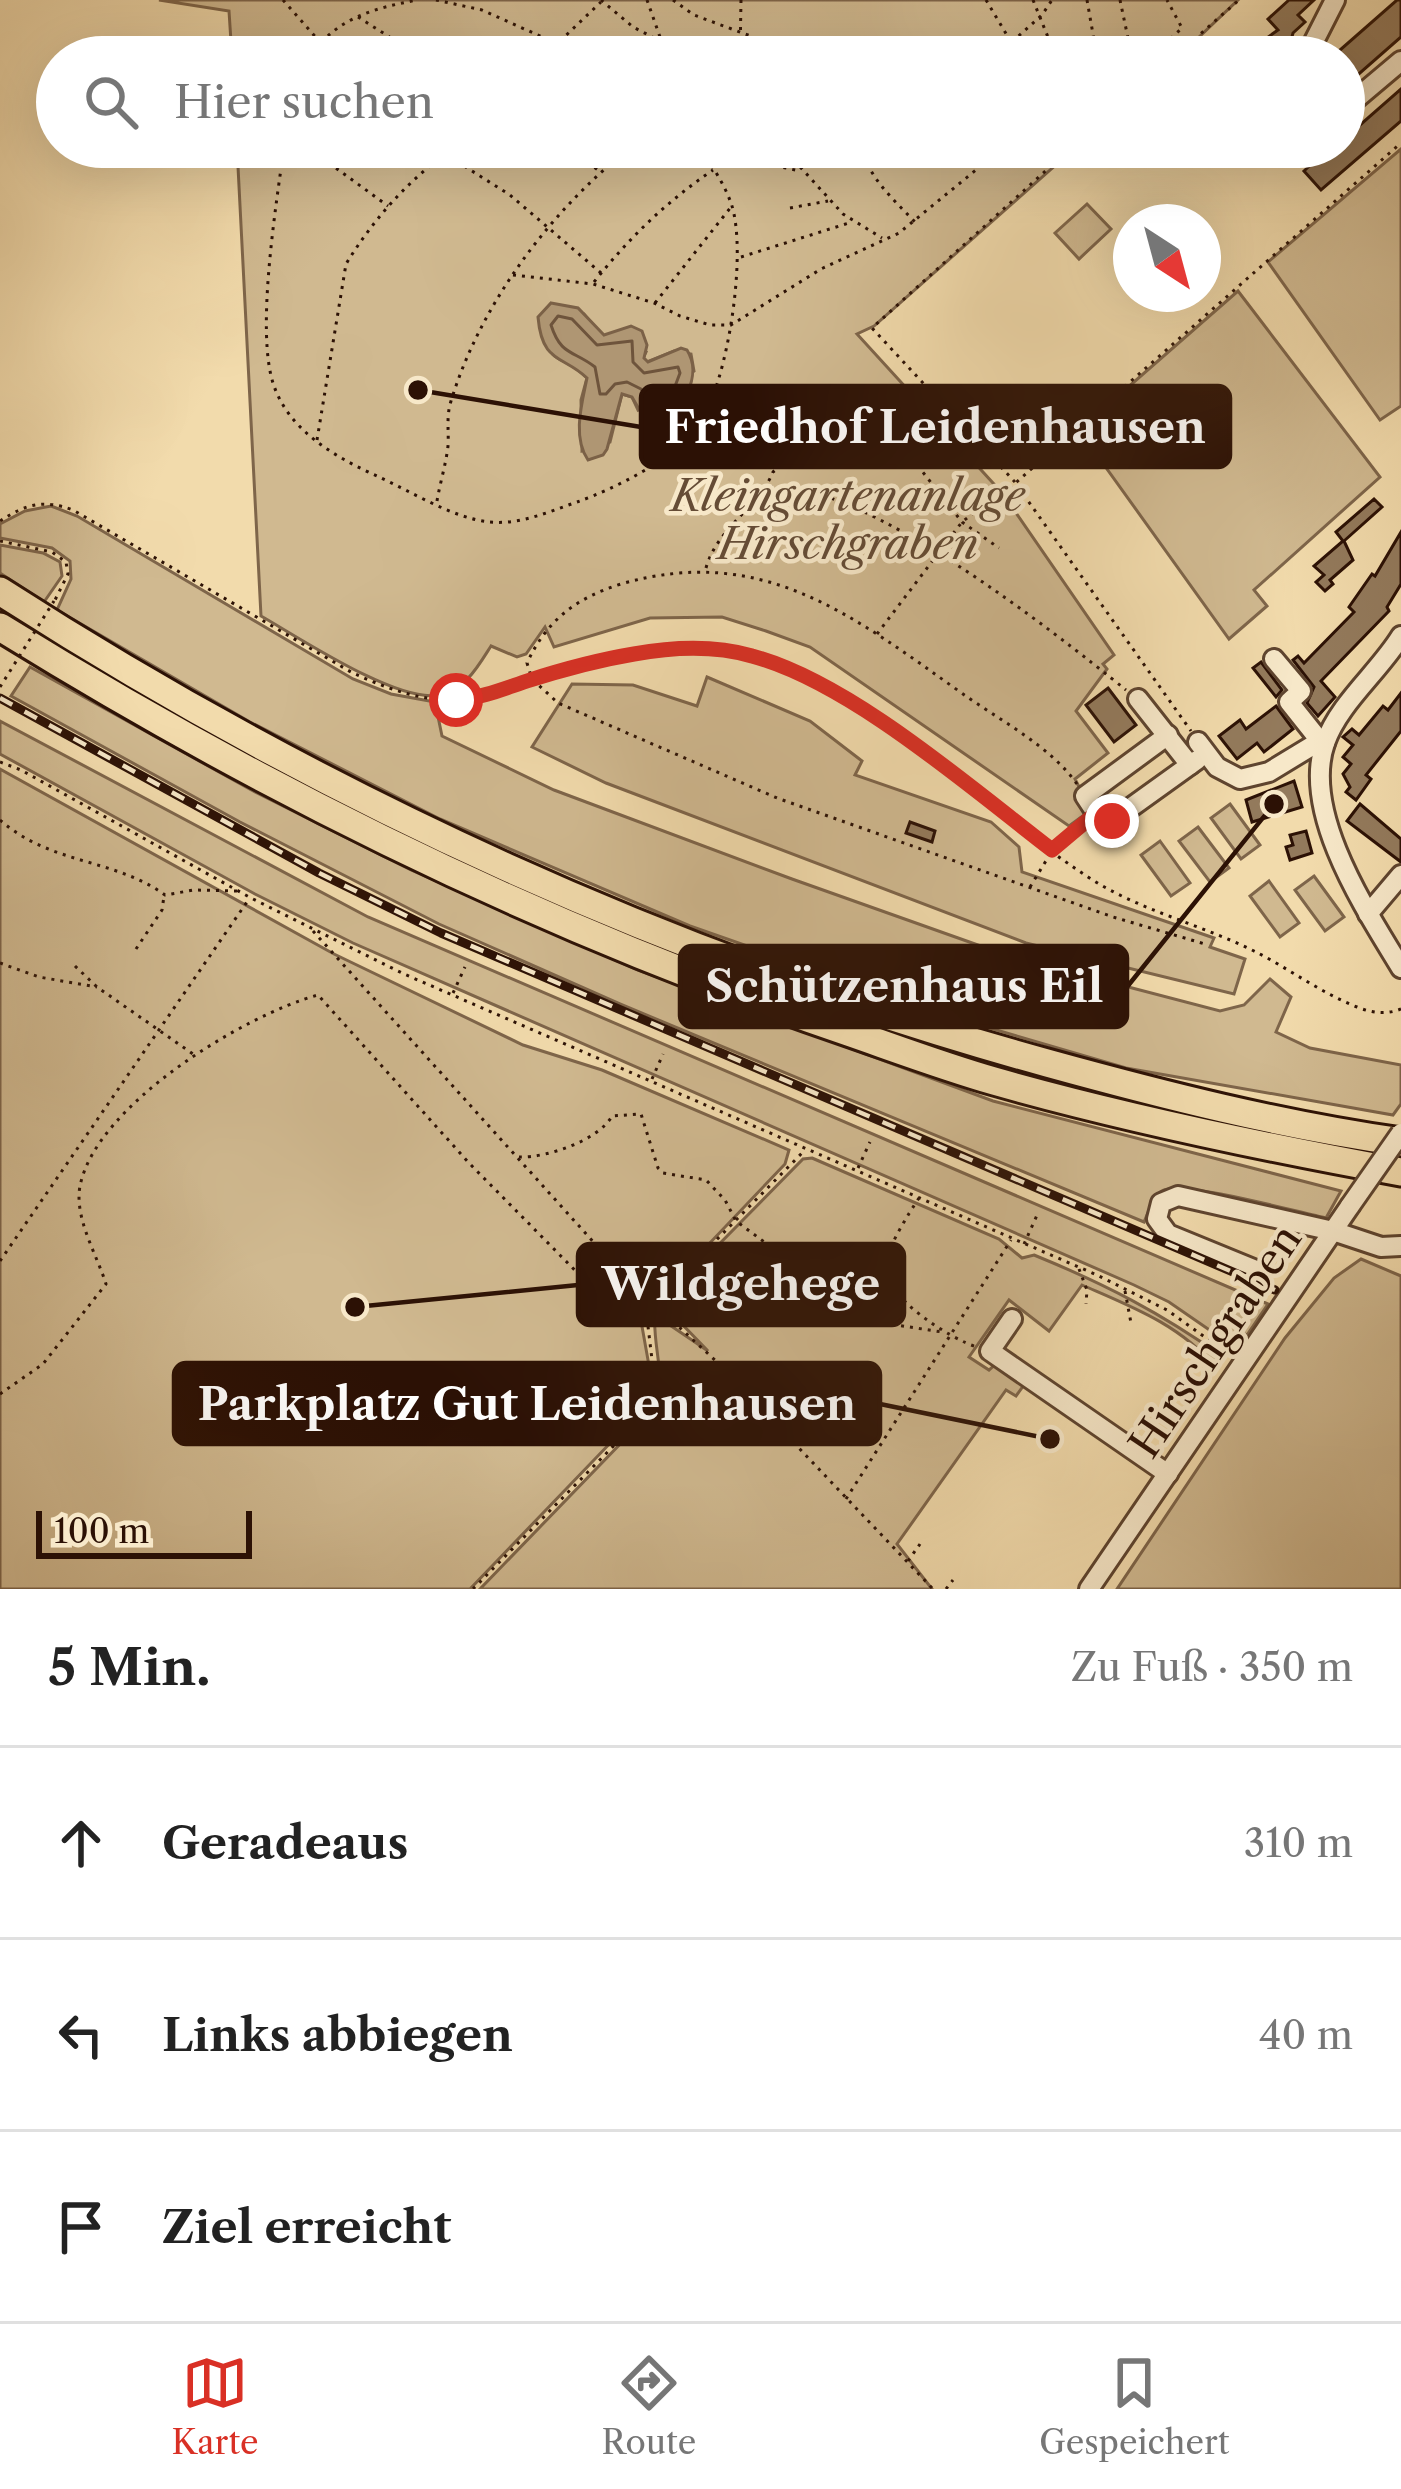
<!DOCTYPE html>
<html lang="de">
<head>
<meta charset="utf-8">
<style>
  :root { --surface:#fff; --page:#f6f6f6; --text:#222; --muted:#767676; --line:#e0e0e0; --accent:#d93025 }
  body { margin:0; font-family:"Libre Caslon Text",serif; background:var(--page); color:var(--text) }
  .compass { position:absolute; left:1113px; top:204px; width:108px; height:108px; border-radius:50%; background:var(--surface); box-shadow:0 12px 48px #0002; rotate:144deg }
  .scale { position:absolute; left:36px; bottom:30px; width:216px; box-sizing:border-box; padding-left:12px; border:6px solid #2c1105; border-top:0; font-size:33px; line-height:42px; white-space:nowrap; color:#2c1105; -webkit-text-stroke:9px #f7e8c9; paint-order:stroke }
  .stop { position:absolute; width:36px; height:36px; margin:-27px; border:9px solid #d93025; border-radius:50%; background:#fff }
  .stop.end { background:#d93025; border-color:#fff; box-shadow:0 3px 12px #0008 }
  .list { margin:0; padding:0; list-style:none }
  h2 { display:flex; justify-content:space-between; align-items:center; height:156px; margin:0; padding:0 48px; font-size:51px }
  h2 small { font-size:39px; font-weight:400; color:var(--muted) }
  .list li { display:grid; grid-template-columns:78px 1fr auto; gap:36px; align-items:center; box-sizing:border-box; height:192px; padding:0 48px; border-top:3px solid var(--line) }
  .list b { display:block; font-size:45px; white-space:nowrap }
  .list em { font-size:39px; font-style:normal; color:var(--muted) }
  .icon { flex:none; width:66px; height:66px; fill:none; stroke:currentColor; stroke-width:2; stroke-linecap:round; stroke-linejoin:round }
  .map { position:relative; flex:none; width:1401px; height:1589px; overflow:hidden }
  .search { position:absolute; background:var(--surface); box-shadow:0 12px 48px #0002; left:36px; right:36px; top:36px; height:132px; display:flex; align-items:center; gap:30px; box-sizing:border-box; padding:0 42px; border-radius:66px; color:var(--muted); font-size:45px }
  .sheet { height:732px; background:var(--surface) }
  nav { display:flex; justify-content:space-around; align-items:center; box-sizing:border-box; height:168px; border-top:3px solid var(--line); background:var(--surface); font-size:33px; color:var(--muted) }
  nav a { display:grid; justify-items:center; gap:6px }
  nav .on { color:var(--accent) }
  .map>svg:first-child { display:block }
</style>
</head>
<body>
<div class="map">
<svg width="1401" height="1589" viewBox="0 0 1401 1589">
  <rect width="100%" height="100%" fill="#f2dbac"/>
  <filter id="stains"><feTurbulence type="fractalNoise" baseFrequency=".00167" numOctaves="4"/><feColorMatrix values="0 0 0 0 .2 0 0 0 0 .09 0 0 0 0 .02 0 0 0 .5 -.17"/></filter>
  <radialGradient id="worn" r=".72"><stop offset=".6" stop-color="#630" stop-opacity="0"/><stop offset="1" stop-color="#630" stop-opacity=".3"/></radialGradient>
  <g fill="#d0b990" stroke="#7e654a" stroke-width="3" fill-rule="evenodd">
    <path d="M159 0H1238L1178 57H232L229 11Z"/>
    <path d="M237 147H1076L874 326 857 334 1003 494 1114 655 1103 664 1107 669 1076 711 1108 753 1075 779 1091 810 1069 826 810 647 766 631 722 617 650 618 554 647 545 627 526 654 517 657 491 646C477 668 466 689 438 695 397 703 298 637 261 616ZM543 314H584L600 334 646 352 643 358 647 362 674 351 691 354 694 371 638 410 632 397 622 394 610 442 582 451 581 400 587 378C556 347 549 374 543 314Z"/>
    <path d="M1401 149V406L1380 420 1268 262Z"/>
    <path d="M1087 204 1111 229 1079 259 1055 233Z"/>
    <path d="M1238 291 1380 477 1254 590 1267 606 1229 639 1079 430Z"/>
    <path d="M51 506 77 516 353 679 391 694 435 702 442 736 554 790 792 879 1006 955 1220 1011 1244 1005 1270 979 1291 997 1276 1032 1310 1048 1401 1065V1104L1393 1115 1126 1068 942 1014 690 926 440 819 250 722 57 610 71 579 70 561 52 548 0 538V524L25 511Z"/>
    <path d="M0 545 43 553 60 562 62 576 44 602 0 573Z"/>
    <path d="M30 667 255 792 411 870 638 970 993 1101 1341 1191 1326 1218C1297 1212 1186 1181 1164 1190 1153 1194 1149 1212 1144 1222L620 1004 439 924 240 822 11 696Z"/>
    <path d="M707 677 810 721 862 761 855 775 991 822 1019 847 1022 872 1214 938 1210 947 1245 959 1234 994 1026 943 606 783 532 747 572 684 633 685 697 706Z"/>
    <path d="M0 721 368 917 1268 1304 1247 1335 1241 1332 1224 1340 1169 1302 1134 1285 353 943 255 894 0 754Z"/>
    <path d="M0 769 334 954 523 1045 602 1070 789 1150 785 1164 688 1266 638 1304 653 1388 643 1409 470 1589H0Z"/>
    <path d="M1230 804 1260 845 1241 859 1211 818Z"/>
    <path d="M1198 827 1229 868 1210 882 1179 841Z"/>
    <path d="M1160 841 1190 883 1171 896 1141 855Z"/>
    <path d="M1314 876 1344 917 1325 931 1295 890Z"/>
    <path d="M1269 881 1299 923 1280 937 1250 896Z"/>
    <path d="M812 1158 999 1239 1022 1258 1034 1255C1105 1284 1161 1313 1223 1357L1215 1367C1181 1325 1130 1306 1082 1285L1049 1331 1009 1300 969 1357 989 1370 998 1362 1026 1382 1016 1396 1006 1390 897 1544 932 1589H480L652 1411C669 1381 652 1348 655 1315L708 1351 678 1320 666 1298 803 1159Z"/>
    <path d="M1361 1259 1401 1276V1589H1117L1285 1338 1334 1278Z"/>
  </g>
  <path fill="#af9673" stroke="#7b6147" stroke-width="3" d="M551 303 578 308 604 335 631 326 642 331 647 345 644 358 648 362 681 348 687 350C703 376 683 412 656 422L643 416 632 397 622 394 607 449 603 455 588 460C572 437 582 403 587 378 563 355 542 364 538 317Z"/>
  <g fill="none" stroke-linecap="round" stroke-linejoin="round">
    <path stroke="#6e543c" stroke-width="3" d="M558 316 572 319 597 345 632 341 633 362 644 373 678 367 680 373 671 397 654 409 641 389 627 382 615 384 606 394H600L595 367C573 350 561 356 551 325Z"/>
  </g>
  <g fill="#937a5c" stroke="#2c1105" stroke-width="3">
    <path d="M1289 0H1314L1298 15 1305 22 1293 33 1288 51 1282 57H1240L1278 30 1268 19Z"/>
    <path d="M1397 0H1401V37L1344 87V57H1332Z"/>
    <path d="M1401 89V121L1321 190 1304 171 1322 154 1344 147V139Z"/>
    <path d="M1374 499 1382 507 1344 541 1353 560 1330 580 1333 584 1325 591 1316 582 1324 575 1314 566 1343 541 1336 532Z"/>
    <path d="M1401 532V584L1387 607 1389 611 1321 681 1335 697 1318 716 1307 703 1314 687 1293 660 1298 656 1304 663 1354 612 1349 607 1372 574 1375 576Z"/>
    <path d="M1261 662 1282 690 1276 697 1253 668Z"/>
    <path d="M1108 688 1136 725 1114 742 1086 705Z"/>
    <path d="M1401 693V731L1366 775 1371 779 1356 800 1346 792 1350 787 1343 774 1351 764 1343 757 1353 745 1343 737 1352 729 1359 735 1383 706 1388 710Z"/>
    <path d="M1276 706 1293 729 1264 752 1257 743 1237 759 1219 736 1240 720 1246 729Z"/>
    <path d="M1294 781 1302 807 1252 822 1246 800Z"/>
    <path d="M1360 804 1401 839V862L1347 821Z"/>
    <path d="M910 822 935 831 932 842 906 833Z"/>
    <path d="M1306 831 1312 853 1290 860 1286 847 1293 845 1290 835Z"/>
  </g>
  <g fill="none" stroke-linecap="round" stroke-linejoin="round">
    <defs>
      <g id="minor">
        <path d="M1306 57 1335 0"/>
        <path d="M1344 109 1401 61"/>
        <path d="M1401 636C1379 672 1339 703 1325 743 1301 813 1366 910 1401 968"/>
        <path d="M1274 659 1301 691 1289 702 1320 741"/>
        <path d="M1138 699 1190 765 1197 760"/>
        <path d="M1168 735 1085 796 1102 822 1112 821 1190 765"/>
        <path d="M1198 742 1217 767 1240 779 1269 772 1320 741 1325 743"/>
        <path d="M1368 914 1401 875"/>
        <path d="M1256 1270 1168 1234 1157 1219 1161 1203 1178 1196 1333 1231 1381 1247 1401 1246"/>
        <path d="M1012 1319 990 1351 1168 1474"/>
        <path d="M1089 1589 1350 1206"/>
      </g>
      <g id="highway">
        <path d="M0 591C323 799 676 961 1047 1063 1163 1095 1281 1125 1401 1142"/>
        <path d="M0 627C268 793 550 931 848 1032 897 1049 945 1067 994 1081 1128 1119 1264 1147 1401 1172"/>
      </g>
    </defs>
    <use href="#minor" stroke="#5e442f" stroke-width="24"/>
    <use href="#highway" stroke="#2c1105" stroke-width="33"/>
    <g stroke="#2c1105" stroke-width="3" stroke-dasharray="3 6" stroke-linecap="butt">
      <path d="M283 0 319 41"/>
      <path d="M436 0 482 10 587 57"/>
      <path d="M601 0 633 27 691 57"/>
      <path d="M647 0 667 57"/>
      <path d="M673 0 694 15 807 57"/>
      <path d="M986 0 1020 57"/>
      <path d="M1033 0 1056 57"/>
      <path d="M1087 0 1097 57"/>
      <path d="M1120 0 1132 57"/>
      <path d="M358 17 421 57"/>
      <path d="M560 41 601 2"/>
      <path d="M1012 42 1042 15 1052 0"/>
      <path d="M311 57C334 18 376 8 417 0"/>
      <path d="M740 57 741 0"/>
      <path d="M985 57 1008 41"/>
      <path d="M1151 57 1182 28 1167 0"/>
      <path d="M1174 57 1239 0"/>
      <path d="M284 147C276 206 256 329 273 383 288 431 337 458 379 477 412 492 453 518 489 522 520 525 548 512 577 502 614 489 677 458 699 425 728 382 748 251 731 203 724 183 711 165 700 147"/>
      <path d="M307 147 388 206"/>
      <path d="M434 147 510 195 601 273"/>
      <path d="M565 147 598 170"/>
      <path d="M782 147 843 214 882 238"/>
      <path d="M810 147 864 161 914 147"/>
      <path d="M861 147C869 178 893 199 915 222"/>
      <path d="M1072 147 872 328 1014 481 1191 731"/>
      <path d="M757 162 800 171"/>
      <path d="M790 208 828 201"/>
      <path d="M741 257 852 222"/>
      <path d="M513 275 593 284 654 303 680 316 710 325H731L821 269 899 233 1004 147"/>
      <path d="M594 282C629 238 666 202 713 170"/>
      <path d="M655 303 731 207"/>
      <path d="M317 440 346 264C374 218 411 177 455 147"/>
      <path d="M770 487C862 480 1053 631 1126 690"/>
      <path d="M1003 494 1401 143"/>
      <path d="M437 501C440 483 446 464 448 446 449 430 446 417 451 401 481 303 551 210 631 147"/>
      <path d="M0 521C26 504 43 499 73 510L351 672C383 687 419 701 455 700 483 700 507 687 533 679 629 649 723 632 814 682 914 736 994 815 1088 877 1138 910 1200 924 1254 951 1288 968 1321 993 1357 1007 1372 1013 1386 1015 1401 1009"/>
      <path d="M0 541 52 552 66 562 68 574 55 600"/>
      <path d="M706 568C717 528 759 507 773 472L863 396 962 522 999 548"/>
      <path d="M877 634 962 522 1003 490"/>
      <path d="M0 762 21 770 251 898 404 974 1097 1275 1167 1310 1227 1353"/>
      <path d="M1077 784C1050 746 1001 721 963 694 853 616 763 543 621 584 576 598 547 620 527 663L532 679 558 703 777 798 1113 917 1205 944"/>
      <path d="M0 820C51 865 114 858 165 895L194 890 237 891"/>
      <path d="M1030 887 1052 851 1085 822"/>
      <path d="M313 931 625 1277 717 1362 933 1589"/>
      <path d="M136 949 162 910 164 896"/>
      <path d="M0 963 39 977 97 987"/>
      <path d="M75 966 97 987 193 1054"/>
      <path d="M453 993 465 967"/>
      <path d="M652 1079 663 1054"/>
      <path d="M519 1157C547 1158 599 1140 612 1116L641 1114 658 1168 663 1173 706 1180 725 1200 736 1221 771 1247 812 1259 836 1293 855 1310 890 1324 942 1332"/>
      <path d="M858 1168 870 1142"/>
      <path d="M919 1198C909 1213 885 1251 885 1267 883 1296 952 1340 977 1347"/>
      <path d="M1024 1244 1038 1213"/>
      <path d="M0 1261 249 899"/>
      <path d="M1079 1269 1087 1290 1086 1304"/>
      <path d="M1125 1291 1131 1323"/>
      <path d="M0 1394 43 1364 106 1284C97 1255 74 1218 80 1186 96 1105 244 1015 318 995L469 1163 629 1325 647 1318"/>
      <path d="M846 1499 1011 1240"/>
      <path d="M908 1561 920 1544"/>
      <path d="M473 1589 641 1418 656 1393 647 1318 672 1285 804 1151"/>
      <path d="M946 1589 953 1580"/>
    </g>
    <use href="#minor" stroke="#f7e8c9" stroke-width="18"/>
    <use href="#highway" stroke="#f2dbac" stroke-width="27"/>
    <defs>
      <path id="rail" d="M0 698 319 873 441 933 1275 1290"/>
    </defs>
    <use href="#rail" stroke="#2c1105" stroke-width="9"/>
    <use href="#rail" stroke="#f7e8c9" stroke-width="4.5" stroke-dasharray="14" stroke-linecap="butt"/>
    <defs>
      <path id="minor-bridge" d="M1350 1206 1401 1133"/>
    </defs>
    <use href="#minor-bridge" stroke="#5e442f" stroke-width="24" stroke-linecap="butt"/>
    <path stroke="#2c1105" stroke-width="3" stroke-dasharray="3 6" stroke-linecap="butt" d="M0 687 54 601"/>
    <use href="#minor-bridge" stroke="#f7e8c9" stroke-width="18"/>
  </g>
  <g fill="none" stroke-linecap="round" stroke-linejoin="round">
    <path stroke="#d93025" stroke-width="15" d="M456 700C481 698 503 689 527 681 561 670 598 660 634 654 673 647 714 645 752 656 850 682 971 788 1052 850L1096 813 1102 822 1112 821"/>
  </g>
  <g text-anchor="middle" dominant-baseline="central" stroke-width="9" stroke-linejoin="round" paint-order="stroke">
    <g font-size="42" font-style="italic" fill="#654c36" stroke="#f7e8c9">
      <text x="848" y="496">Kleingartenanlage<tspan x="848" dy="48">Hirschgraben</tspan></text>
    </g>
    <g font-size="42" fill="#2c1105" stroke="#f7e8c9">
      <text transform="translate(1215 1341) rotate(-56)">Hirschgraben</text>
    </g>
  </g>
  <path fill="none" stroke="#2c1105" stroke-width="4.5" d="M418 390L641 427M1274 804L1127 987M355 1307L578 1285M1050 1439L880 1404"/>
  <g fill="#2c1105" stroke="#f7e8c9" stroke-width="4.5">
    <circle cx="418" cy="390" r="12"/>
    <circle cx="1274" cy="804" r="12"/>
    <circle cx="355" cy="1307" r="12"/>
    <circle cx="1050" cy="1439" r="12"/>
  </g>
  <g fill="#2c1105" stroke="#2c1105" stroke-width="4.5">
    <rect x="641" y="386" width="589" height="81" rx="12"/>
    <rect x="680" y="946" width="447" height="81" rx="12"/>
    <rect x="578" y="1244" width="326" height="81" rx="12"/>
    <rect x="174" y="1363" width="706" height="81" rx="12"/>
  </g>
  <g font-size="45" text-anchor="middle" font-weight="bold" fill="#fff">
    <text x="935" y="443">Friedhof Leidenhausen</text>
    <text x="904" y="1002">Schützenhaus Eil</text>
    <text x="741" y="1300">Wildgehege</text>
    <text x="527" y="1420">Parkplatz Gut Leidenhausen</text>
  </g>
  <rect width="100%" height="100%" filter="url(#stains)"/>
  <rect width="100%" height="100%" fill="url(#worn)"/>
</svg>
<svg class="compass" viewBox="-18 -18 36 36"><path d="M0-13l5 13h-10z" fill="#e53935"/><path d="M0 13l5-13h-10z" fill="#767676"/></svg>
<div class="scale">100 m</div>
<div class="stop" style="left:456px;top:700px"></div>
<div class="stop end" style="left:1112px;top:821px"></div>
<div class="search"><svg class="icon" aria-label="search" viewBox="0 0 24 24"><circle cx="10" cy="10" r="6"/><path d="M15 15l6 6"/></svg>Hier suchen</div>
</div>
<section class="sheet">
<h2>5 Min.<small>Zu Fuß · 350 m</small></h2>
<ul class="list">
<li><svg class="icon" aria-label="ahead" viewBox="0 0 24 24"><path d="M12 20V5M6 11l6-6 6 6"/></svg><div><b>Geradeaus</b></div><em>310 m</em></li>
<li><svg class="icon" aria-label="left" viewBox="0 0 24 24"><path d="M17 20v-9H6M10 6l-5 5 5 5"/></svg><div><b>Links abbiegen</b></div><em>40 m</em></li>
<li><svg class="icon" aria-label="arrive" viewBox="0 0 24 24"><path d="M6 21V4h12l-3 4 3 4H6"/></svg><div><b>Ziel erreicht</b></div></li>
</ul>
</section>
<nav>
<a class="on"><svg class="icon" aria-label="map" viewBox="0 0 24 24"><path d="M3 6l6-2 6 2 6-2v14l-6 2-6-2-6 2zM9 4v14M15 6v14"/></svg>Karte</a>
<a><svg class="icon" aria-label="directions" viewBox="0 0 24 24"><path d="M12 3l9 9-9 9-9-9zM9 14v-3h6M13 9l2 2-2 2"/></svg>Route</a>
<a><svg class="icon" aria-label="saved" viewBox="0 0 24 24"><path d="M7 4h10v16l-5-4-5 4z"/></svg>Gespeichert</a>
</nav>
</body>
</html>
